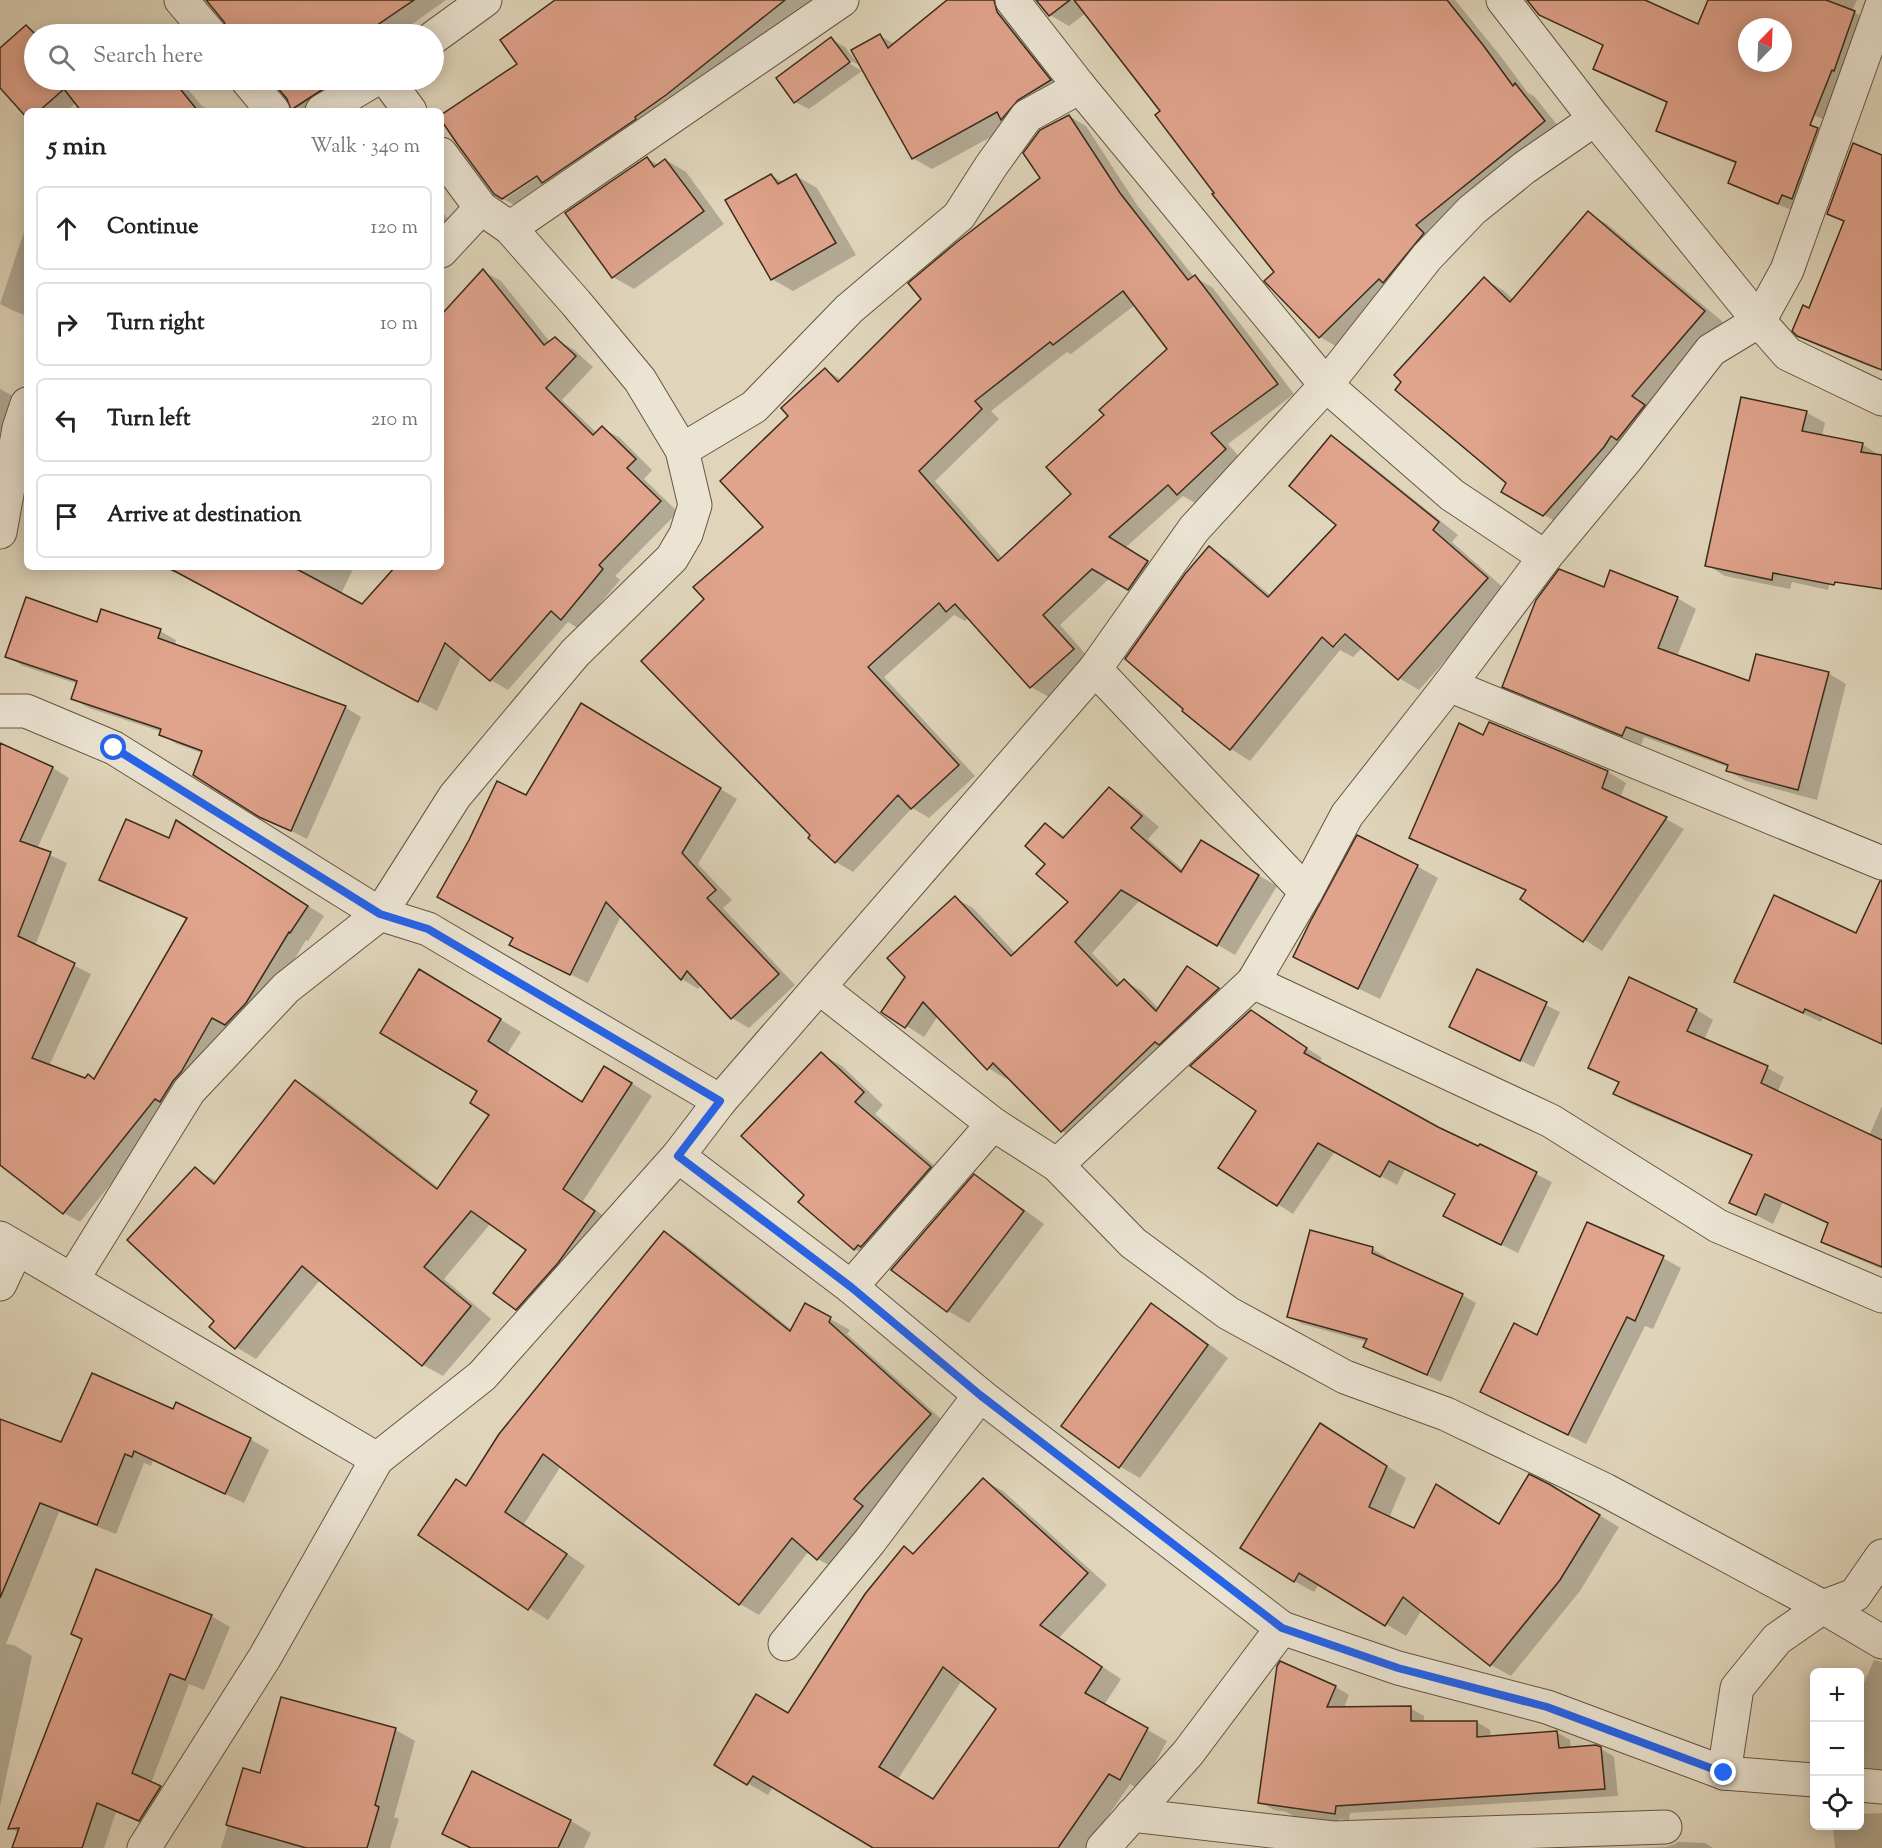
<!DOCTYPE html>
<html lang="en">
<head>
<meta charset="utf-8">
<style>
  :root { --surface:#fff; --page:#f6f6f6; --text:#222; --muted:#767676; --line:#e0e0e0 }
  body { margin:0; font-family:"Sorts Mill Goudy",serif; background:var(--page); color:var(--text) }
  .controls { position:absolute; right:18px; bottom:18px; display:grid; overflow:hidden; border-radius:9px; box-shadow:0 3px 15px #0003 }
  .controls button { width:54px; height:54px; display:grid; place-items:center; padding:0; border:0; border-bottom:2px solid var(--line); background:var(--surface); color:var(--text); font:30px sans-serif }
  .compass { position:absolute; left:1738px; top:18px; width:54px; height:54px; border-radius:50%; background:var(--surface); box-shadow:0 3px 15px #0003; rotate:23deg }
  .stop { position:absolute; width:18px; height:18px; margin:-14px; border:4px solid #2563eb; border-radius:50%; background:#fff }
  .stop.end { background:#2563eb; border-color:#fff; box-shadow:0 2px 6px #0008 }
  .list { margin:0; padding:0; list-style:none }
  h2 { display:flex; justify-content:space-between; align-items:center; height:78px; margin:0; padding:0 24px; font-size:26px }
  h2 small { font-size:20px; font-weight:400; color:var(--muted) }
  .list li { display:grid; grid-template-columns:39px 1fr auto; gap:18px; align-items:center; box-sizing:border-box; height:84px; margin:0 12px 12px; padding:0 12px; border:2px solid var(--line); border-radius:9px }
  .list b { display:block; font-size:22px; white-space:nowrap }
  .list em { font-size:20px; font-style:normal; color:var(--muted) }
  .icon { flex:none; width:33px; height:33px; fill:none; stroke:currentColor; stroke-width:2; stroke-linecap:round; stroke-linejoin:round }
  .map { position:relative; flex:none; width:1882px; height:1848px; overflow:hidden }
  .search { position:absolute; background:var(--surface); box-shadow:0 3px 15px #0003; left:24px; top:24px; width:420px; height:66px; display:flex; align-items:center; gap:15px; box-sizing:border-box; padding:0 21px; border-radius:33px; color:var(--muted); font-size:22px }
  .panel { position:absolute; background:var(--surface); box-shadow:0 3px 15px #0003; left:24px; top:108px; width:420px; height:462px; border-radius:9px }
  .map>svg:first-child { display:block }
</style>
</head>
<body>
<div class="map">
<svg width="1882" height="1848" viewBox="0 0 1882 1848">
  <rect width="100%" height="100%" fill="#e0d5bb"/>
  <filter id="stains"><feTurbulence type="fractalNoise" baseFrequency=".00333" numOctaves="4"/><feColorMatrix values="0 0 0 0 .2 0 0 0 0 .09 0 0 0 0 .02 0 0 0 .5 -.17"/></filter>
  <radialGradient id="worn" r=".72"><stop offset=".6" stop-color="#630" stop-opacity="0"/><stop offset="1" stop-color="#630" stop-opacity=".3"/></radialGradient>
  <g fill="#0003" fill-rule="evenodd">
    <path d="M208 0H446L398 34H231L226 21Z"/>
    <path d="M558 0H816L521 209 502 198 441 116 519 64ZM542 170 544 173 505 199V195Z"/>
    <path d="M949 0H1017L1069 91 1013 125 932 169 913 158 880 36 895 44Z"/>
    <path d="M1038 0H1455L1502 58 1528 93 1534 96 1563 132 1339 348 1320 337 1276 272 1216 193 1163 111 1086 13 1069 26 1050 15Z"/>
    <path d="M1555 0H1642L1699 26 1756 0H1857L1852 11 1870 21 1829 122 1805 111 1800 165 1815 173 1794 211 1745 191 1730 182 1737 164 1673 139 1658 130 1668 103 1609 77 1594 68 1605 46 1547 18ZM1747 27H1783V63H1747Z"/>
    <path d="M26 27 40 34H34V80H180L202 106 213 111H83L76 102 67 111H27V116L0 85V50Z"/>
    <path d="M831 39 845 47 859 65 844 57 842 59 862 71 809 109 795 102Z"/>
    <path d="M273 80H359L325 111H296L293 109 289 98Z"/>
    <path d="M1069 116 1086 126 1137 205 1194 277 1212 287 1294 394 1228 444 1242 460 1195 503 1183 496 1125 548 1165 573 1146 599 1110 578 1060 625 1091 660 1049 697 1031 687 969 617 965 621 954 615 884 677 975 776 929 818 912 808 853 872 836 862 812 834 706 599 765 527 790 416 826 370 842 380 1042 179ZM1135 305 1169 349 1106 415 1073 494 1003 559 935 481 999 419 991 411 1067 352 1071 354Z"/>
    <path d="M647 159 659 165 666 160 686 172 724 224 634 289 613 277Z"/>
    <path d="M771 175 784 183 796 176 817 188 856 255 793 291 772 279Z"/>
    <path d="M1882 206V360L1878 370 1818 346 1798 334 1810 310 1845 223 1829 213Z"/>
    <path d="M441 210 454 226 441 237Z"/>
    <path d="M1588 213 1607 224 1723 322 1650 408 1563 526 1503 491 1508 483 1484 279 1503 290 1514 300Z"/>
    <path d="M27 223V316L14 311 0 304Z"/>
    <path d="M483 271 501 281 550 342 555 339 573 349 593 367 562 400 597 433 602 428 620 438 652 470 644 479 678 512 615 576 620 580 579 629 568 622 508 690 491 680 462 655 437 711 374 677 397 567H441V317Z"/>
    <path d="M0 389 13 396 0 433Z"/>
    <path d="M1806 412 1825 423 1822 436 1862 444 1882 457V567L1835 562 1828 590 1792 582 1790 589 1725 576 1707 565Z"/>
    <path d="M1331 437 1351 449 1458 535 1452 542 1507 591 1419 690 1399 678 1363 647 1353 657 1340 650 1250 761 1231 749 1209 548 1229 560 1271 596 1338 525ZM1349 627 1351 629 1336 646H1332Z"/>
    <path d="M163 567H354L317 644 176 571 175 573Z"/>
    <path d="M1605 589 1677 598 1696 609 1677 656 1750 683 1828 673 1846 684 1817 800 1746 781 1728 771V767L1644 737 1641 745 1522 696 1504 686Z"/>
    <path d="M98 624 160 631 176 640 175 645 345 707 361 717 307 839 260 815 202 753 177 744 161 734 162 732 89 708 73 699 78 684 23 666 7 656Z"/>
    <path d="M598 715 737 799 698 864 732 900 723 908 795 985 749 1028 732 1018 701 985 698 989 682 979 621 916 588 983 511 945 514 938 526 796Z"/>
    <path d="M1489 723 1608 772 1626 783 1620 798 1666 819 1684 829 1602 951 1522 899 1527 891 1429 847 1411 837 1484 737Z"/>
    <path d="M0 745 53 768 69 778 37 849 67 863 35 946 91 974 49 1066 85 1080 89 1076 95 1080 188 920 117 889 101 879 170 840 192 831 324 916 308 941 306 940 263 1012 173 1107 80 1222 64 1213 0 1163Z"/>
    <path d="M1109 789 1127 799 1159 827 1148 839 1184 871 1201 842 1277 886 1235 955 1140 900 1092 953 1121 983 1124 981 1142 991 1159 1009 1188 968 1236 999 1080 1142 1062 1131 1008 1076 1006 1079 988 1068 938 1016 924 1037 883 1011 907 977 955 898 973 908 1016 954 1070 902 1047 864 1046 825 1066 837Z"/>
    <path d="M1417 866 1438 878 1380 999 1316 968Z"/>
    <path d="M1882 913V1045L1823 1018 1821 1022 1754 991 1736 981 1857 935Z"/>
    <path d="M1477 971 1560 1012 1534 1067 1465 1034Z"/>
    <path d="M1630 979 1697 1010 1713 1020 1704 1040 1767 1068 1784 1077 1777 1093 1869 1136 1882 1106V1269L1839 1251 1823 1241 1830 1224 1783 1202 1773 1224 1731 1202 1753 1156 1631 1104 1615 1094 1620 1083 1590 1067Z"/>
    <path d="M440 983 521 1032 507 1054 583 1103 625 1079 652 1096 583 1201 615 1224 537 1321 516 1309 528 1249 491 1223 444 1279 491 1319 443 1376 423 1365 320 1280 256 1359 236 1347 216 1321 195 1169 218 1182 296 1081 316 1093 439 1188 491 1115 479 1091Z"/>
    <path d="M1251 1012 1322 1058 1319 1063 1438 1128 1479 1148 1480 1146 1552 1182 1518 1253 1461 1225 1456 1194 1405 1169 1397 1185 1335 1151 1293 1214 1220 1167 1258 1111Z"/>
    <path d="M821 1054 842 1066 883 1105 875 1114 951 1180 876 1261 855 1249 807 1195Z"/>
    <path d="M974 1176 995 1188 1044 1224 969 1323 948 1311 893 1270Z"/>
    <path d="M665 1233 684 1244 792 1330 805 1305 850 1330 847 1334 949 1426 837 1570 818 1559 809 1551 759 1615 740 1604 561 1466 524 1524 585 1566 548 1620 529 1608 420 1535 467 1487Z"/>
    <path d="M1373 1249 1386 1257 1385 1261 1462 1295 1476 1303 1441 1382 1379 1354 1365 1347 1367 1342 1302 1324 1288 1316Z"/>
    <path d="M1663 1258 1681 1268 1653 1329 1645 1326 1586 1444 1500 1401 1537 1337Z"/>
    <path d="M1151 1305 1172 1317 1228 1358 1140 1478 1119 1466Z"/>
    <path d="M174 1411 250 1439 269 1450 244 1503 153 1460 151 1466 144 1463 116 1534 59 1512 6 1644 14 1645 32 1656 0 1806V1449L90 1460Z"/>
    <path d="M1340 1437 1406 1478 1389 1518 1415 1530 1500 1526 1569 1497 1619 1527 1580 1591 1511 1676 1491 1665 1422 1610 1406 1636 1319 1584 1314 1592 1294 1581Z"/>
    <path d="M983 1480 1003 1491 1107 1585 1059 1638 1121 1679 1104 1705 1167 1741 1140 1790 1130 1784 1086 1848H875L773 1786 768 1795 716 1765 789 1715 904 1548 915 1554ZM962 1680 998 1709 934 1801 898 1779Z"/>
    <path d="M211 1616 230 1627 204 1690 189 1684 151 1783 179 1798 158 1831 116 1812 104 1848H14L19 1833 10 1828 83 1640 73 1634Z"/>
    <path d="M1874 1660 1882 1662V1778L1860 1770V1692Z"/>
    <path d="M1281 1663 1336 1687 1349 1695 1344 1708H1410L1424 1716V1722H1477L1490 1730 1491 1737 1556 1732 1570 1740 1571 1749 1600 1748 1614 1757 1618 1796 1350 1813 1349 1820 1339 1819V1825L1301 1821 1287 1812 1274 1810 1260 1802Z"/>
    <path d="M282 1698 396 1730 415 1741 394 1817 399 1819 390 1848H221L244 1770 261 1775Z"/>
    <path d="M473 1773 571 1821 591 1833 584 1848H470L444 1833Z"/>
    <path d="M1882 1813V1848H1835L1833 1826H1860V1814Z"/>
    <path d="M1678 1842 1705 1843 1713 1848H1642L1666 1847 1675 1844Z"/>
  </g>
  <g fill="#e0a38c" stroke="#3a2b1a" stroke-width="1.5" fill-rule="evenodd">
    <path d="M206 0H414L364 34H229L224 22Z"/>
    <path d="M555 0H785L666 95 635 117 636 119 542 183 537 176 502 199 494 194 458 145 441 120V115L517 64 500 40Z"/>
    <path d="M947 0H994L997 12 1051 80 1018 100 1001 120 997 112 912 159 851 50 880 34 888 48Z"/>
    <path d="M1036 0H1070L1049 16Z"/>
    <path d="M1074 0H1447L1483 45 1513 86 1515 83 1545 121 1416 225 1424 233 1383 283 1379 279 1319 338 1264 281 1274 272 1212 194 1214 193 1155 115 1160 111Z"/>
    <path d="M1527 0H1645L1698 24 1708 0H1826L1855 11 1834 71 1832 70 1810 125 1818 128 1792 199 1782 195 1778 204 1728 183 1736 162 1656 131 1667 102 1593 69 1603 45 1539 15ZM1747 27H1783V63H1747Z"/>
    <path d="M26 25 35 34 34 80H173L198 111H81L64 89 39 111H27V118L0 88V48Z"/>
    <path d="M831 37 850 62 794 103 776 78Z"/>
    <path d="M271 80H337L291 110 287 99Z"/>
    <path d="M1069 115 1120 193 1188 280 1195 275 1278 384 1211 433 1226 449 1177 495 1168 485 1109 537 1148 561 1128 590 1092 569 1043 615 1074 649 1030 688 955 604 946 612 939 603 868 667 959 765 911 809 898 795 835 863 808 838 810 835 641 661 704 599 693 587 763 527 720 481 788 416 781 408 825 368 838 382 921 299 908 283 957 242 1040 178 1023 153 1040 130ZM1123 291 1167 349 1099 410 1104 415 1046 467 1071 494 998 561 919 471 982 409 975 401 1050 342 1053 345Z"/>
    <path d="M1853 143 1882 155V370L1797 336 1792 331 1803 305 1809 308 1844 221 1827 214Z"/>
    <path d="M647 157 654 167 665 159 704 211 612 278 565 213Z"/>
    <path d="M771 174 778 184 796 174 836 243 771 280 725 200Z"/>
    <path d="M1588 211 1705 311 1632 396 1645 405 1617 440 1611 436 1604 447 1543 516 1501 492 1506 483 1395 390 1401 382 1394 375 1484 277 1510 302Z"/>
    <path d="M483 269 544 345 555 337 576 356 546 388 593 435 602 426 636 459 627 468 661 501 599 565 603 569 561 620 551 611 490 681 445 643 418 702 167 567H293L362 604 395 567H441V315Z"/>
    <path d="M1741 397 1807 411 1802 431 1863 443 1861 452 1882 455V589L1835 582 1834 585 1773 573 1772 580 1705 566Z"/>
    <path d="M1331 435 1439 522 1433 530 1488 578 1398 680 1345 634 1333 647 1322 637 1230 750 1182 711 1183 709 1125 659 1185 574 1209 546 1268 597 1336 525 1289 486Z"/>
    <path d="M1559 569 1604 587 1610 570 1678 597 1658 648 1749 681 1756 654 1829 672 1798 790 1726 771 1728 765 1626 727 1622 736 1502 687 1536 600Z"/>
    <path d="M26 597 97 622 101 609 161 629 158 638 346 706 291 831 259 817 193 775 202 751 159 735 161 729 71 699 77 681 5 657Z"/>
    <path d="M581 703 721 788 682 853 716 890 707 898 779 974 731 1019 687 971 681 980 606 902 570 975 509 945 513 938 437 897 469 840 497 781 526 795Z"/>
    <path d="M1489 722 1608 771 1602 788 1667 817 1583 942 1520 899 1526 890 1409 838 1459 723 1483 735Z"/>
    <path d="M0 743 53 767 20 841 51 852 18 936 75 963 32 1058 85 1078 88 1074 94 1079 187 918 99 880 126 819 169 838 176 820 308 906 290 933 289 932 246 1003 225 1025 212 1018 181 1072 173 1081 160 1102 155 1099 63 1214 0 1165Z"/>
    <path d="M1109 787 1142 816 1131 828 1181 872 1201 840 1259 875 1217 946 1121 890 1075 942 1117 986 1124 979 1156 1011 1187 966 1219 988 1159 1045 1155 1042 1061 1132 993 1063 987 1070 923 1002 905 1028 881 1012 905 977 887 958 955 896 1011 956 1068 902 1036 874 1045 864 1025 846 1045 823 1063 838Z"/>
    <path d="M1357 835 1418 865 1358 989 1293 957 1310 922Z"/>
    <path d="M1880 881H1882V1044L1805 1009 1803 1013 1734 982 1774 895 1856 933Z"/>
    <path d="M419 969 501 1019 488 1041 582 1102 604 1066 632 1083 563 1189 595 1211 558 1263 516 1310 493 1293 526 1250 471 1211 424 1267 471 1306 422 1366 302 1266 235 1349 209 1327 214 1321 127 1240 195 1167 214 1184 295 1080 437 1189 489 1115 470 1103 477 1091 380 1033Z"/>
    <path d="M1477 969 1547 1002 1520 1061 1449 1027Z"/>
    <path d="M1629 977 1697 1009 1687 1031 1768 1066 1761 1083 1882 1140V1267L1821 1242 1828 1223 1765 1194 1756 1215 1729 1203 1752 1155 1613 1094 1619 1082 1588 1068Z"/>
    <path d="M1251 1010 1307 1048 1304 1053 1438 1127 1478 1146 1480 1144 1537 1172 1501 1245 1443 1216 1455 1194 1389 1161 1380 1177 1318 1143 1277 1206 1218 1168 1256 1111 1190 1066Z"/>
    <path d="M821 1052 864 1092 855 1102 931 1167 861 1247 858 1245 854 1250 798 1202 804 1195 741 1136Z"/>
    <path d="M974 1174 1024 1211 947 1312 891 1270Z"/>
    <path d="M1587 1222 1664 1256 1635 1321 1627 1317 1568 1435 1480 1392 1514 1323 1537 1335Z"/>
    <path d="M1310 1230 1373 1247 1372 1253 1463 1294 1427 1375 1363 1347 1367 1339 1287 1317Z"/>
    <path d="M664 1231 790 1331 805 1303 831 1317 829 1322 931 1414 854 1499 863 1506 817 1560 792 1538 739 1605 543 1454 505 1512 567 1554 528 1610 418 1535 456 1479 466 1486 499 1434Z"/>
    <path d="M1151 1303 1208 1345 1119 1468 1061 1426Z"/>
    <path d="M92 1373 173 1409 176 1402 251 1438 225 1494 134 1451 132 1457 125 1454 97 1525 40 1503 0 1598V1419L61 1442Z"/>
    <path d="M1320 1423 1387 1466 1369 1507 1414 1528 1436 1484 1499 1524 1529 1474 1549 1484 1600 1515 1560 1580 1490 1666 1403 1597 1385 1626 1299 1573 1294 1582 1240 1548Z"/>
    <path d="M983 1478 1088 1573 1040 1625 1102 1667 1085 1693 1148 1728 1120 1780 1109 1774 1058 1848H873L753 1776 747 1785 714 1765 756 1694 788 1713 865 1594 904 1546 913 1554ZM943 1667 996 1709 933 1799 879 1767Z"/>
    <path d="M96 1569 212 1615 185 1680 170 1674 132 1773 161 1786 139 1821 97 1803 82 1848H12L19 1828 8 1829 82 1639 71 1634Z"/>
    <path d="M1280 1661 1336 1686 1327 1707 1411 1706V1721H1477V1737L1557 1731 1559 1748 1596 1745 1601 1747 1605 1789 1336 1806 1335 1814 1258 1803 1277 1666Z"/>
    <path d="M281 1697 396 1728 375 1805 379 1807 367 1848H306L226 1825 243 1768 260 1773Z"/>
    <path d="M472 1771 571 1820 558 1848H471L442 1834Z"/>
  </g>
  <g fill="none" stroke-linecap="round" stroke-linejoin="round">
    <defs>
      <g id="minor">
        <path d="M181 0 210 34"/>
        <path d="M1012 0 1080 87 1326 385 1452 495 1545 557"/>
        <path d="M1503 0 1595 119 1759 321 1788 354 1882 399"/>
        <path d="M434 37 485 0"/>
        <path d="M247 80 273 111"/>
        <path d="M387 80 410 111"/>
        <path d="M322 111 374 80"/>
        <path d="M510 228 842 0"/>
        <path d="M441 251 481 208"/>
        <path d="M682 450 754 407 849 309 959 216 991 166 1027 116 1080 87"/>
        <path d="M0 532 19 428 27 404"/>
        <path d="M1095 669 1306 892"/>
        <path d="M1449 685 1882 863"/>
        <path d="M0 711H26L114 748 380 914 428 929 720 1101"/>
        <path d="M1253 982 1551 1121 1718 1226 1882 1296"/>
        <path d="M820 988 993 1124 1057 1165 1133 1243 1228 1313 1345 1377 1446 1414 1605 1490 1823 1607 1882 1642"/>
        <path d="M678 1156 851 1287 980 1395 1282 1628 1398 1668 1547 1707 1724 1773 1814 1780"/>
        <path d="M1057 1165 1253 982 1306 892 1347 815 1449 685 1545 557 1628 457 1711 350 1759 321 1787 270 1882 5"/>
        <path d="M0 1238 377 1459"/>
        <path d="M72 1280 189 1091 286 988 380 914 455 796 575 653 672 558 686 534 695 505 682 450 640 380 576 303 510 228 481 208 441 154"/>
        <path d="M0 1284 17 1248"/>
        <path d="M851 1287 993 1124"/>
        <path d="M785 1644 870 1541 980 1395"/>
        <path d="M1724 1773 1737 1688 1777 1639 1823 1607 1855 1595 1882 1556"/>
        <path d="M1860 1785 1882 1787"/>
        <path d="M1132 1815 1333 1838 1665 1827"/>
        <path d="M144 1848 265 1657 377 1459 482 1376 678 1156 720 1101 1095 669 1194 529 1326 385 1427 257 1472 210 1524 168 1595 119"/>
        <path d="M1103 1848 1188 1753 1282 1628"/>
      </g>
    </defs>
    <use href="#minor" stroke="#645642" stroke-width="35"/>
    <use href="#minor" stroke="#ebe4d3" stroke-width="33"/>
  </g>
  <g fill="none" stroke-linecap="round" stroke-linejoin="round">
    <path stroke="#2563eb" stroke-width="8" d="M114 748 380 914 428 929 720 1101 678 1156 851 1287 980 1395 1282 1628 1398 1668 1547 1707 1724 1773"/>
  </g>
  <rect width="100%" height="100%" filter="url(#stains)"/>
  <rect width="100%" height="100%" fill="url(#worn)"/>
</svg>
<div class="controls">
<button>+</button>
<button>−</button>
<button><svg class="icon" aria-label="locate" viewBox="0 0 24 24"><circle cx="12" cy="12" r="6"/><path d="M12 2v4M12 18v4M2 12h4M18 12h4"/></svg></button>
</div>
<svg class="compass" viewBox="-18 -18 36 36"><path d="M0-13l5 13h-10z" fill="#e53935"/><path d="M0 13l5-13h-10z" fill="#767676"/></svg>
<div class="stop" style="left:114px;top:748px"></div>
<div class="stop end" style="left:1724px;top:1773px"></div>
<div class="search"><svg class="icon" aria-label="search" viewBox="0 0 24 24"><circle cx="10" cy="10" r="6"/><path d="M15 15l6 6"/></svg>Search here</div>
<section class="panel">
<h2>5 min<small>Walk · 340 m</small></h2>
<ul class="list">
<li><svg class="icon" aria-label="ahead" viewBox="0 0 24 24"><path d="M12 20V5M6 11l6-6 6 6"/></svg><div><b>Continue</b></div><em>120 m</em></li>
<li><svg class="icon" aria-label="right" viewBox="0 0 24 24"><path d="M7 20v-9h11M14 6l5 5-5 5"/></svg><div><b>Turn right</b></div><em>10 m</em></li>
<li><svg class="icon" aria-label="left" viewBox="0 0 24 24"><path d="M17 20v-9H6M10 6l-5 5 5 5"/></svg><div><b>Turn left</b></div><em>210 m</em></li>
<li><svg class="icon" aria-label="arrive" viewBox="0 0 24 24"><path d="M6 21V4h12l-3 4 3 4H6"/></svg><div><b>Arrive at destination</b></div></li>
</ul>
</section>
</div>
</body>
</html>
